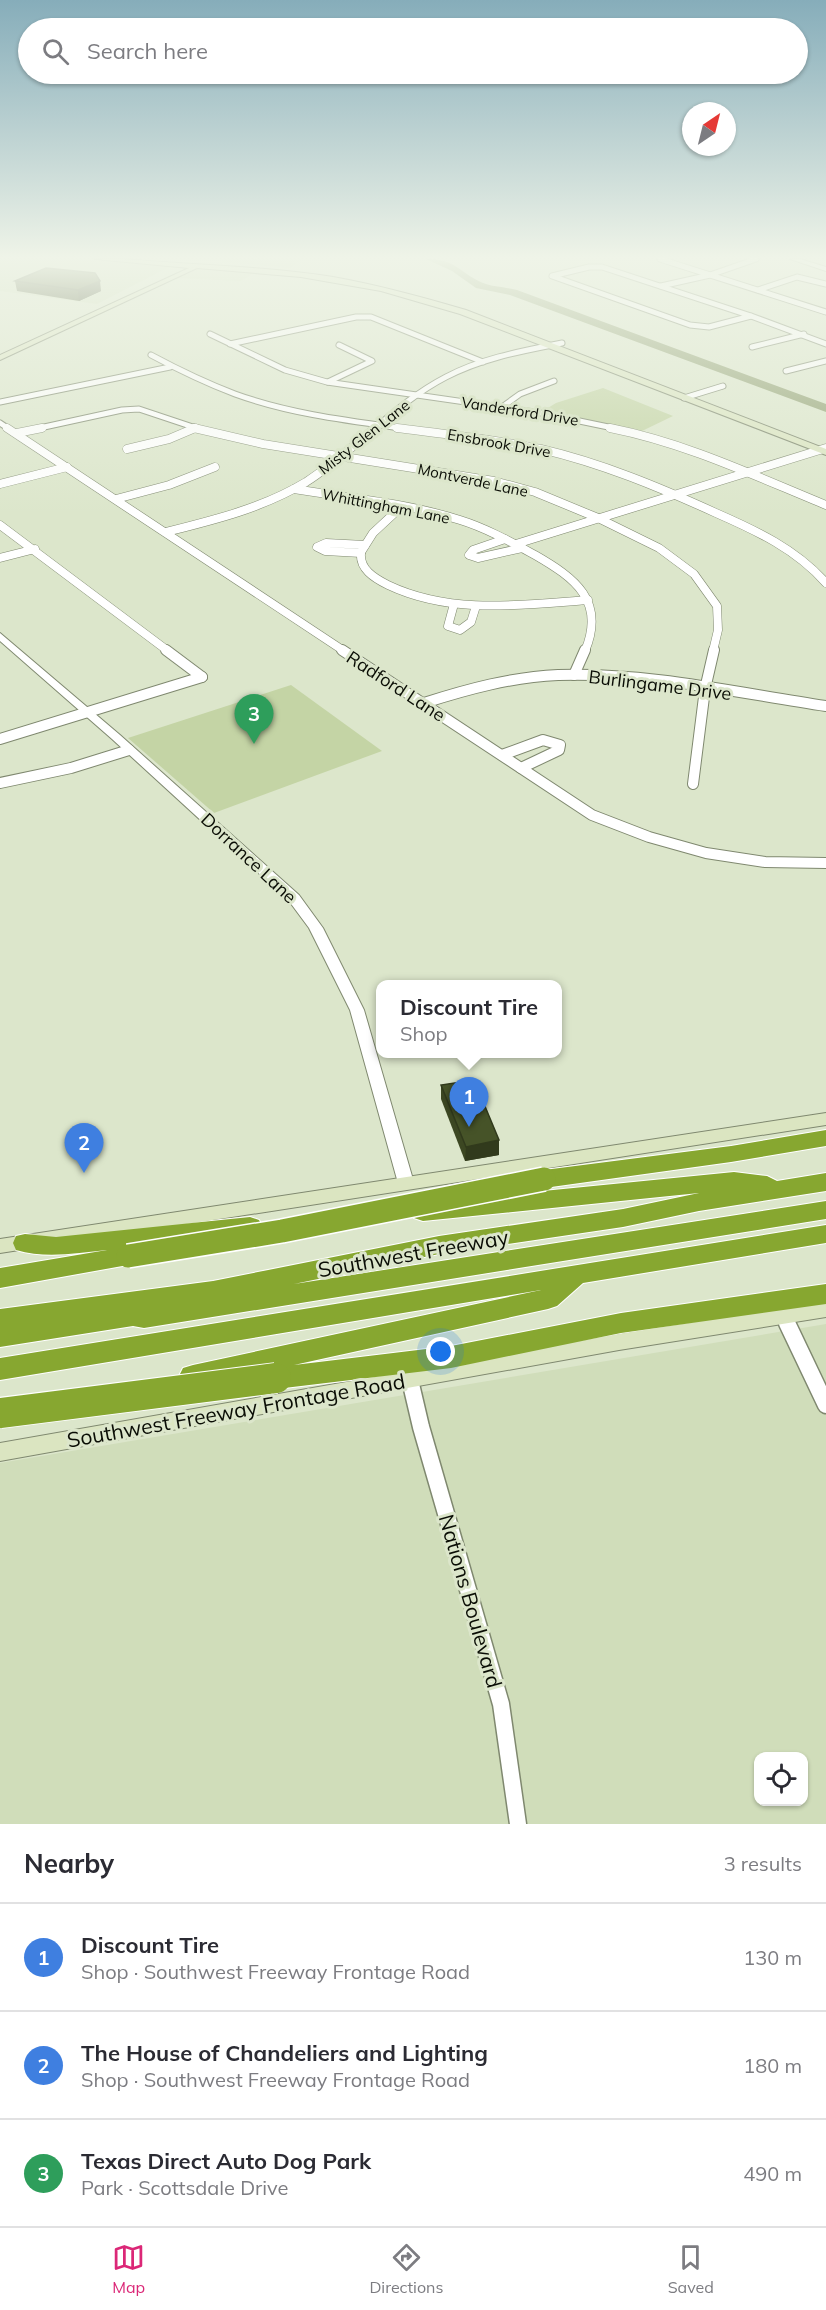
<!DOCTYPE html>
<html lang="en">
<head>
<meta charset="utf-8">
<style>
  :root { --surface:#fff; --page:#f2f2f3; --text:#2b2b33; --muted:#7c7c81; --line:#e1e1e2; --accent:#db2777 }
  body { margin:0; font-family:Mulish,sans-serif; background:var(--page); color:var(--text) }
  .controls { position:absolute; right:18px; bottom:18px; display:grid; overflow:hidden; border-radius:12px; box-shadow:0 2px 4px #0004 }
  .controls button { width:54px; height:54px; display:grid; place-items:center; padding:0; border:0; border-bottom:2px solid var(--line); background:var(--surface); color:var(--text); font:30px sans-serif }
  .compass { position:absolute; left:682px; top:102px; width:54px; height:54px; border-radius:50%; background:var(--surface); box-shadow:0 2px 4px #0004; rotate:35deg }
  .you { position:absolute; left:441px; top:1352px; width:21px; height:21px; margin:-15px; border:4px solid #fff; border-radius:50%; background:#1a73e8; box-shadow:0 0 0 9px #1a73e833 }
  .badge { display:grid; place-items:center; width:39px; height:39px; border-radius:50%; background:var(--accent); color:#fff; font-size:20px; font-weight:700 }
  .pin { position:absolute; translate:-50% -50px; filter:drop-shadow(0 2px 3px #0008) }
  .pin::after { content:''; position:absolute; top:32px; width:21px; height:18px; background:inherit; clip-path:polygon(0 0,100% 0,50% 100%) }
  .popup { position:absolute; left:376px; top:980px; width:186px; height:78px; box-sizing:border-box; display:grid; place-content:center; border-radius:12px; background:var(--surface); filter:drop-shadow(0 2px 4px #0005); font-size:20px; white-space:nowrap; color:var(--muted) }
  .popup b { font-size:22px; color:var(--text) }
  .popup::after { content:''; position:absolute; left:50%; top:100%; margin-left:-12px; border:12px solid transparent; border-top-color:var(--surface) }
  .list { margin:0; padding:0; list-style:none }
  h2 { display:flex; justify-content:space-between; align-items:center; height:78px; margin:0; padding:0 24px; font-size:26px }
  h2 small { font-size:20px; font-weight:400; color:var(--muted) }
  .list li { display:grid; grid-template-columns:39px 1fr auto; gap:18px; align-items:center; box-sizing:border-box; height:108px; padding:0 24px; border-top:2px solid var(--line) }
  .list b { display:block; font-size:22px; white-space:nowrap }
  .list p { margin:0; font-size:20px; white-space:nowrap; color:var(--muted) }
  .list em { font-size:20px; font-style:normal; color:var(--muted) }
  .icon { flex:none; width:33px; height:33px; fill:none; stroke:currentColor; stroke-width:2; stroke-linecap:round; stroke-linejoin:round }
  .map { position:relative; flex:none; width:826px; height:1824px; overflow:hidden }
  .search { position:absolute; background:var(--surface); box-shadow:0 2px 4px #0004; left:18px; right:18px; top:18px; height:66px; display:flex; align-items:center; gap:15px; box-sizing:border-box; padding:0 21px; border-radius:33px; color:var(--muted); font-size:22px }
  .sheet { height:402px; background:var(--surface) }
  nav { display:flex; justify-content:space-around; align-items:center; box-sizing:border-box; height:84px; border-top:2px solid var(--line); background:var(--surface); font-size:16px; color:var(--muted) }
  nav a { display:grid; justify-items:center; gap:3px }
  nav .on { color:var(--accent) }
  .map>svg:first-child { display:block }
</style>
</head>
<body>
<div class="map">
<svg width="826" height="1824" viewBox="0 0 826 1824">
  <rect width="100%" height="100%" fill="#dce6cb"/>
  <g fill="#d0ddba" fill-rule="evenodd">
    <path d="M0 259H80L171 266 97 304 0 291Z"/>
    <path d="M222 259H303L290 268 219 261Z"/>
    <path d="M202 267 257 271 241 281 177 278Z"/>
    <path d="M826 1324V1824H0V1463ZM758 1756H804V1802H758Z"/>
  </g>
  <g fill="#c4d4a5">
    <path d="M603 388 673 416 642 431 543 411 556 403Z"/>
    <path d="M291 685 382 751 214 813 128 738Z"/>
  </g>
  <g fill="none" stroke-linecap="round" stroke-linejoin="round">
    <path fill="#93a274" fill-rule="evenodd" d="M426 259C457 259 459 273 483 283 493 287 506 287 517 290L826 404V412L510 295 476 288 452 271Z"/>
    <defs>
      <g id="minor-far4">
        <path d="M660 259 826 312"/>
        <path d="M589 267H602L751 316 709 327 690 325 552 276Z"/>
        <path d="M661 286 710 275 756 259"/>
        <path d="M758 290 797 277 826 284"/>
        <path d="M751 316 826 344"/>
        <path d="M210 334 285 370 327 382 541 413 618 429"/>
        <path d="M230 344 356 317H371L483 362"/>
        <path d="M752 347 804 334"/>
        <path d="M151 355C179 370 206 383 235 394 290 414 350 421 408 429"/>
        <path d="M786 371 826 361"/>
        <path d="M328 382 372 361 339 345"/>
        <path d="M684 398 723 386"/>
        <path d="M0 402 170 367"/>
        <path d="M502 407 520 394 554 381"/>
        <path d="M0 423 9 429"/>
        <path d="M35 429 122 410 139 409 199 429"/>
        <path d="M193 429 195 428"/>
        <path d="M374 429C396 410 419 391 446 377 482 358 522 351 562 343"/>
      </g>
      <g id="minor-far3">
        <path d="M7 428 344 651"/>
        <path d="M194 428 263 444 494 481 535 492 598 518 659 548 694 574 717 606 718 630 713 651"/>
        <path d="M397 428C445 434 493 439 541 449 601 463 659 487 716 513 757 531 796 549 826 583"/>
        <path d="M610 428C686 443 755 476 826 505"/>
        <path d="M17 433 42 428"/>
        <path d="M127 449 169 439 195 428"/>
        <path d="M0 484 67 467"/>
        <path d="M294 489C349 498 407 503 460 520 486 528 511 542 535 555 575 578 606 601 585 651"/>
        <path d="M116 499 169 485 215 467"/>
        <path d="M401 507 373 533 361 552C359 569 374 578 388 585 451 615 521 605 588 600"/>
        <path d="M0 525 168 651"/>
        <path d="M166 532C214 520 263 508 306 482 331 466 353 446 375 428"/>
        <path d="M505 539 473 550 469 555 478 558 522 548"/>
        <path d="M516 544 826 448"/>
        <path d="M361 553 325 551 317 547 326 543 365 545"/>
        <path d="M0 558 35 549"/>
        <path d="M454 604 448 626 460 630 471 622 476 606"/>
      </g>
      <g id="minor-far2">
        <path d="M166 650 202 677"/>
        <path d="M342 650 592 815 649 837 706 853 765 862 826 863"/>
        <path d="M574 675 585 650"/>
        <path d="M424 703C468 689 512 677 558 675 648 672 738 693 826 706"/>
        <path d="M0 739 202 677"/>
        <path d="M502 755 543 740 560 745 559 750 521 768"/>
        <path d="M0 783 71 768 129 750"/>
        <path d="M693 784 705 689 714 650"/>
      </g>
      <path id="minor-far1" d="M784 1316 788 1324"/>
      <g id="minor">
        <path d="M787 1323 826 1405"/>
        <path d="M410 1380 421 1427 501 1704 518 1824"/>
      </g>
      <g id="tertiary">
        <path d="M790 259H800L826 267V271Z"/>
        <path d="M0 633 120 735 299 895 323 928 364 1010 414 1183 412 1187 406 1189 400 1187 398 1183 350 1010 309 928 289 901 112 739 0 641Z"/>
      </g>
      <g id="secondary">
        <path d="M95 259H123C193 265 263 266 333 277 378 285 422 297 466 310L826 449V455L460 314 381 291 301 277 197 268 0 360V355L189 268Z"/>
        <path d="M826 1113V1125L0 1253V1239Z"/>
        <path d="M826 1301V1317L619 1350 0 1461V1443L619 1334Z"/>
      </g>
      <g id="motorway">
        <path d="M826 1130V1146L731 1162 544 1188 536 1185 532 1179 536 1173 544 1170 731 1146Z"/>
        <path d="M734 1172 767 1176 777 1181 826 1173V1191L699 1211 623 1227 439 1254 294 1284 826 1201V1219L144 1328 133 1326 0 1347V1309L213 1281 439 1236 623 1209 699 1193 423 1221 414 1218 411 1212 414 1206 423 1203Z"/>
        <path d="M250 1217 259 1220 262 1226 259 1232 131 1248 137 1249 141 1256 137 1263 128 1265 0 1288V1268L107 1250C77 1253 46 1259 16 1250L13 1243 16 1236 25 1234 56 1237Z"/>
        <path d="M826 1225V1243L583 1283 557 1306 548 1309 294 1365 451 1346 621 1313 826 1284V1304L621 1333 451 1368 276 1389 266 1386 262 1378 266 1371 193 1387 183 1384 179 1376 183 1368 193 1365 541 1290 0 1380V1358Z"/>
      </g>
    </defs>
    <use href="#minor-far4" stroke="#7f886f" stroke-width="7"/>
    <use href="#minor-far3" stroke="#7f886f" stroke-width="9"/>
    <use href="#minor-far2" stroke="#7f886f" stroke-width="12"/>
    <use href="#minor-far1" stroke="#7f886f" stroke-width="14"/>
    <use href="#minor" stroke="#7f886f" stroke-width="19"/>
    <use href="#tertiary" stroke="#7f886f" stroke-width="2"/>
    <use href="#secondary" stroke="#7f886f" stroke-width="2"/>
    <use href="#motorway" stroke="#fff" stroke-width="2"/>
    <use href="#minor-far4" stroke="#fff" stroke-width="5"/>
    <use href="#minor-far3" stroke="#fff" stroke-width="8"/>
    <use href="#minor-far2" stroke="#fff" stroke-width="10"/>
    <use href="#minor-far1" stroke="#fff" stroke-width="12"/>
    <use href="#minor" stroke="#fff" stroke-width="16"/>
    <use href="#tertiary" fill="#fff" fill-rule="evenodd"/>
    <use href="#secondary" fill="#dbe5c1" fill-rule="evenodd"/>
    <use href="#motorway" fill="#87a730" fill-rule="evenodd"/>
    <defs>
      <path id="motorway-bridge-far1" d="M128 1256 282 1231 544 1179"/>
      <path id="motorway-bridge" d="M0 1413 276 1378"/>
    </defs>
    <use href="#motorway-bridge-far1" stroke="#fff" stroke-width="26" stroke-linecap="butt"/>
    <use href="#motorway-bridge" stroke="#fff" stroke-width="32" stroke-linecap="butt"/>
    <use href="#motorway-bridge-far1" stroke="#87a730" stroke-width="23"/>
    <use href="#motorway-bridge" stroke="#87a730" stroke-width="30"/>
  </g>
  <g fill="#3c4722">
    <path d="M15 281 101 291 79 301 17 291Z"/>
    <path d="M441 1085 499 1140V1155L465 1161 441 1099Z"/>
  </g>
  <g fill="#313a1c">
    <path d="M100 281 101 291 79 301 78 290Z"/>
    <path d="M499 1140V1155L465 1161 466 1147Z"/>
  </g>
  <g fill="#465328" stroke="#313a1c" stroke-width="1.5">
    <path d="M46 268 95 273 100 281 78 290 15 281Z"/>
    <path d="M474 1080 499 1140 466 1147 441 1085Z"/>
  </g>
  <linearGradient id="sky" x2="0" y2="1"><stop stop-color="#86adba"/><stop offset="0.5" stop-color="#eff4e8"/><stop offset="1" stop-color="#eff4e8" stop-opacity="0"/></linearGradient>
  <rect width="826" height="514" fill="url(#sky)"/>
  <g text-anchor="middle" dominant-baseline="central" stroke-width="6" stroke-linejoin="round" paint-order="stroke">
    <g font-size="15" fill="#0a0d05" stroke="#dce6cb">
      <text transform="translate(520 411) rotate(9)">Vanderford Drive</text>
      <text transform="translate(364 437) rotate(-38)">Misty Glen Lane</text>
      <text transform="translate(499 443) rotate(10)">Ensbrook Drive</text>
      <text transform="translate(473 480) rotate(12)">Montverde Lane</text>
      <text transform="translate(386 506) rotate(11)">Whittingham Lane</text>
    </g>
    <g font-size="18" fill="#0a0d05" stroke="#dce6cb">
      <text transform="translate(660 685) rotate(7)">Burlingame Drive</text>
      <text transform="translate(396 686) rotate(33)">Radford Lane</text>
      <text transform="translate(249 858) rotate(43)">Dorrance Lane</text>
    </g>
    <g font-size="21" fill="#0a0d05" stroke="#dce6cb">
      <text transform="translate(413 1253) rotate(-10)">Southwest Freeway</text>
      <text transform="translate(236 1410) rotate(-10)">Southwest Freeway Frontage Road</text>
      <text transform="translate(471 1601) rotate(74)">Nations Boulevard</text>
    </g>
  </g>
</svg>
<div class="controls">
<button><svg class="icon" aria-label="locate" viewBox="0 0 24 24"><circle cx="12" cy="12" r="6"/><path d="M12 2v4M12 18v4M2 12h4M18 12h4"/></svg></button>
</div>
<svg class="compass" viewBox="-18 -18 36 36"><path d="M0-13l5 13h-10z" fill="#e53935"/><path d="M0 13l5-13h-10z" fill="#7c7c81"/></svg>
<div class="you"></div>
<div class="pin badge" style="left:469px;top:1127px;background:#3f7fe0">1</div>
<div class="popup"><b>Discount Tire</b>Shop</div>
<div class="pin badge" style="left:84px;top:1173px;background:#3f7fe0">2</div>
<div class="pin badge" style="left:254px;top:744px;background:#2e9e5b">3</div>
<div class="search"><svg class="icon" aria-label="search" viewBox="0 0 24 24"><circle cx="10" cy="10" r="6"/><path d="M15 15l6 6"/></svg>Search here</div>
</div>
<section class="sheet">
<h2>Nearby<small>3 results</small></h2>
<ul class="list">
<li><span class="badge" style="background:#3f7fe0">1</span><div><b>Discount Tire</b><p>Shop · Southwest Freeway Frontage Road</p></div><em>130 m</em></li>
<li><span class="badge" style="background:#3f7fe0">2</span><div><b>The House of Chandeliers and Lighting</b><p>Shop · Southwest Freeway Frontage Road</p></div><em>180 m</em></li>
<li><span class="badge" style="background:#2e9e5b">3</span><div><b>Texas Direct Auto Dog Park</b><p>Park · Scottsdale Drive</p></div><em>490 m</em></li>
</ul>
</section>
<nav>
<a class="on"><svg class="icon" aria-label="map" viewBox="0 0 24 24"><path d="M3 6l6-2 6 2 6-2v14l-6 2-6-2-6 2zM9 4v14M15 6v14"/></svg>Map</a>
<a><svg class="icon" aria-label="directions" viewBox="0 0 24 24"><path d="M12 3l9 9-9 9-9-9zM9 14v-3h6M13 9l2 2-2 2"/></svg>Directions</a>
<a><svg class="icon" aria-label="saved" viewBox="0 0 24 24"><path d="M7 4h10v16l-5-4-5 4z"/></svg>Saved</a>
</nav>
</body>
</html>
